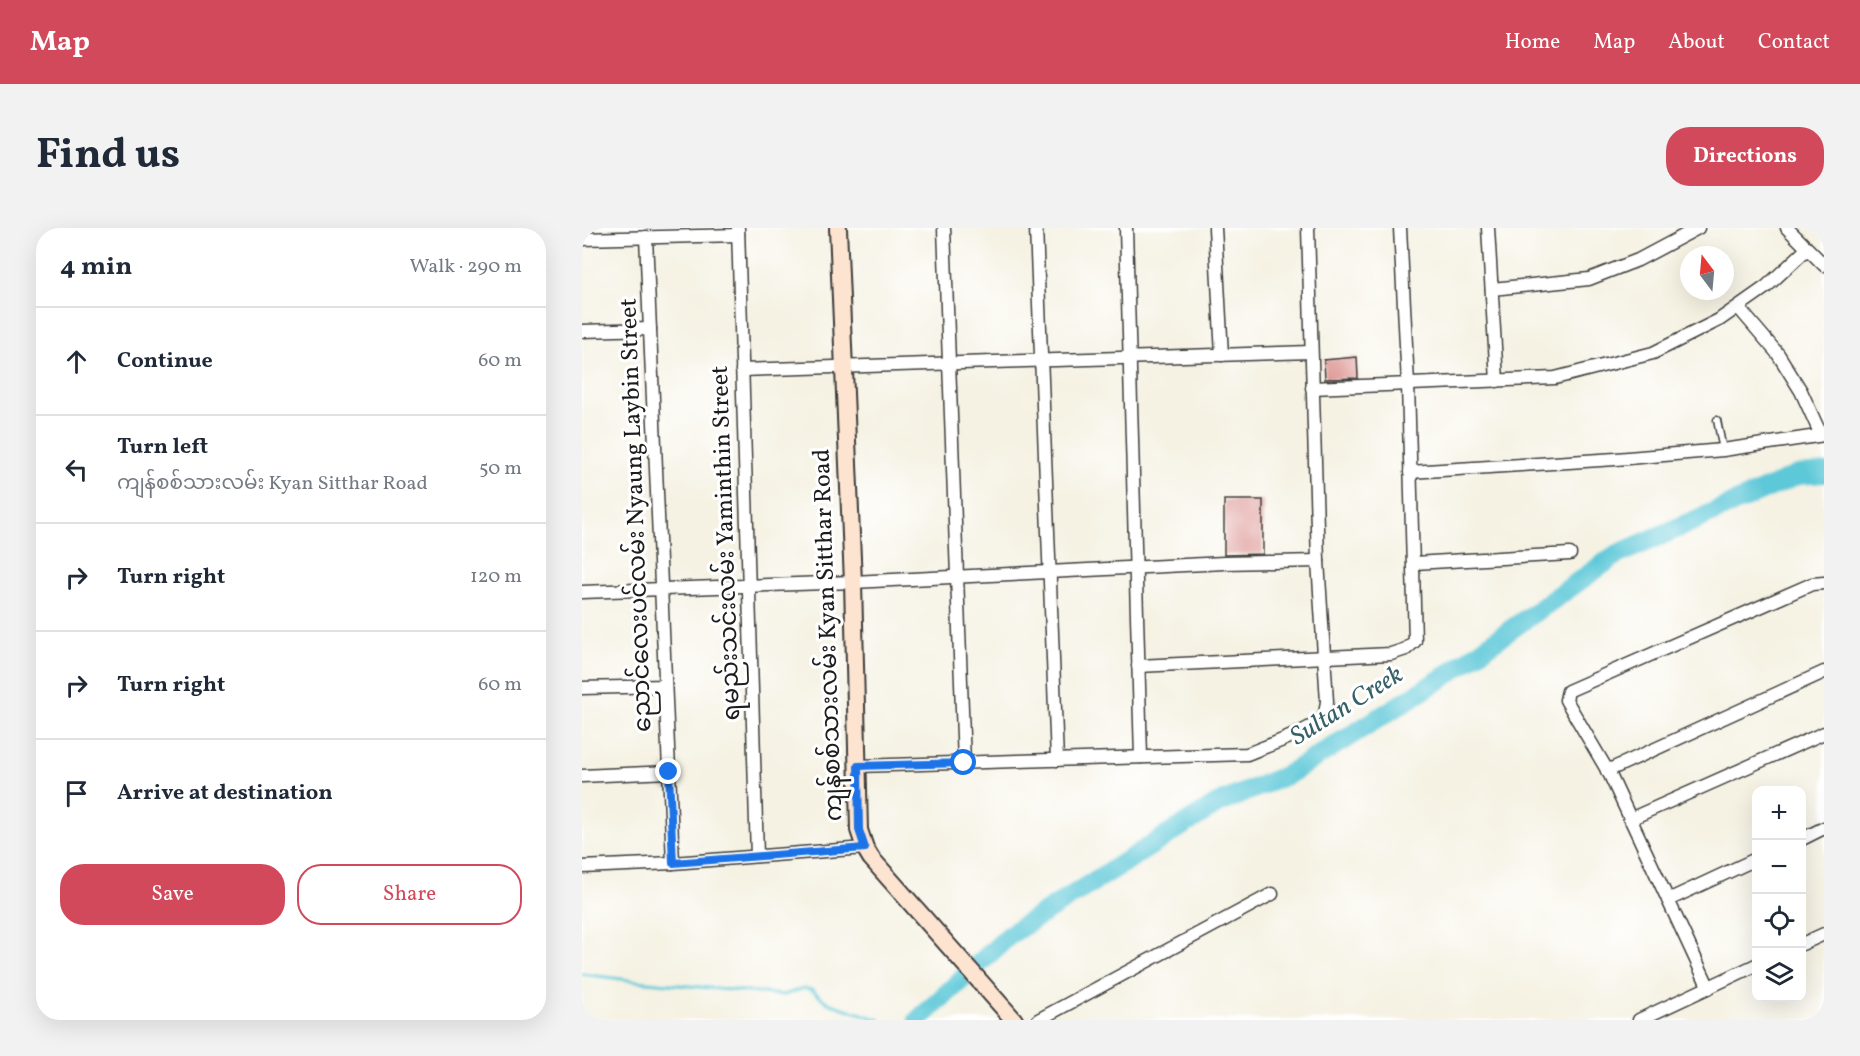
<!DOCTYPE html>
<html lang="en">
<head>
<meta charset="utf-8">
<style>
  :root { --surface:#fff; --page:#f2f2f3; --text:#1f2937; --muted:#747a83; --line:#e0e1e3; --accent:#d1495b }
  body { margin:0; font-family:Vollkorn,"Noto Sans Myanmar",serif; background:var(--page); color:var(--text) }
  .controls { position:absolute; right:18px; bottom:18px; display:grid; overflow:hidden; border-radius:12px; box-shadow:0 6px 24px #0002 }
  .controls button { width:54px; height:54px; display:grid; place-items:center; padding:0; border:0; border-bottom:2px solid var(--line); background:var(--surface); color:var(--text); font:30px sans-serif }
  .compass { position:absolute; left:1098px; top:18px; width:54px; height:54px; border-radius:50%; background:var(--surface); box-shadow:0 6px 24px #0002; rotate:344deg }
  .stop { position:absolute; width:18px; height:18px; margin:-14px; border:4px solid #1a73e8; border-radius:50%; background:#fff }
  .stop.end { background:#1a73e8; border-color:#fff; box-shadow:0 2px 6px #0008 }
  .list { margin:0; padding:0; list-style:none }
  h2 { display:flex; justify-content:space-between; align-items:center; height:78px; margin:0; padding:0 24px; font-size:26px }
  h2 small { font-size:20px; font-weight:400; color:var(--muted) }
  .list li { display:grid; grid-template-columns:39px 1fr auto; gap:18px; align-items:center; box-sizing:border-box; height:108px; padding:0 24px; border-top:2px solid var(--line) }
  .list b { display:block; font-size:22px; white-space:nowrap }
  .list p { margin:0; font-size:20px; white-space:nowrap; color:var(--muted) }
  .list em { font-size:20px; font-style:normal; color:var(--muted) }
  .actions { display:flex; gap:12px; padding:18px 24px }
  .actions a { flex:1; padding:14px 0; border:2px solid var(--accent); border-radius:24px; text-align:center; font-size:21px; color:var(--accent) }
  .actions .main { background:var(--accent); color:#fff }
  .icon { flex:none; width:33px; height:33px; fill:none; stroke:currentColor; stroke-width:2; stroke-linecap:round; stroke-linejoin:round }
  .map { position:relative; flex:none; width:1242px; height:792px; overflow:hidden; border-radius:24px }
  header { display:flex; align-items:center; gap:36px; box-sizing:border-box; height:84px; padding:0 30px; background:var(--accent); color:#fff }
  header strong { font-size:28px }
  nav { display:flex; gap:33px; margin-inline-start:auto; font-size:21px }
  .intro { display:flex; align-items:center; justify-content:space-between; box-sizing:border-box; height:144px; padding:0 36px }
  h1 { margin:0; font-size:42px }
  .button { padding:15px 27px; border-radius:24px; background:var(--accent); color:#fff; font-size:21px; font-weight:700 }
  main { display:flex; gap:36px; padding:0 36px }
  aside { flex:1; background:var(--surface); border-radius:24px; box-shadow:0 6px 24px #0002 }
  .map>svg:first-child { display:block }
</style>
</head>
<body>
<header>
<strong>Map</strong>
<nav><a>Home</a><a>Map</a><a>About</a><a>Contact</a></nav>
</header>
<div class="intro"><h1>Find us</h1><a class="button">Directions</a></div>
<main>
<aside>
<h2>4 min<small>Walk · 290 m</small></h2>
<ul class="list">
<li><svg class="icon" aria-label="ahead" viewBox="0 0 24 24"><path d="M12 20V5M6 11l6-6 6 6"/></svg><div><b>Continue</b></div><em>60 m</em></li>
<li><svg class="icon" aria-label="left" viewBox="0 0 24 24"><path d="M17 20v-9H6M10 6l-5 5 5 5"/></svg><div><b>Turn left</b><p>ကျန်စစ်သားလမ်း Kyan Sitthar Road</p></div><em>50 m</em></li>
<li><svg class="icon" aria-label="right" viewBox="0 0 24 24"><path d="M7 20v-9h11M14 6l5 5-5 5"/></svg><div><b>Turn right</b></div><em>120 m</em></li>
<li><svg class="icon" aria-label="right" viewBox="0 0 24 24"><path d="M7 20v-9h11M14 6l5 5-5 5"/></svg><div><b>Turn right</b></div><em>60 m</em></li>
<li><svg class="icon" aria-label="arrive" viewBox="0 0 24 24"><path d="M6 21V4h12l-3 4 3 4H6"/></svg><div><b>Arrive at destination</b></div></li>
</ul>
<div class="actions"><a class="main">Save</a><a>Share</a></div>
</aside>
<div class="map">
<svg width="1242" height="792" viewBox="0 0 1242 792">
  <rect width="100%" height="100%" fill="#fff"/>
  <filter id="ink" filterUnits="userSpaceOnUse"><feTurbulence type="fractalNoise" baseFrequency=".0167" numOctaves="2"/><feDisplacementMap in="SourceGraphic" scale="12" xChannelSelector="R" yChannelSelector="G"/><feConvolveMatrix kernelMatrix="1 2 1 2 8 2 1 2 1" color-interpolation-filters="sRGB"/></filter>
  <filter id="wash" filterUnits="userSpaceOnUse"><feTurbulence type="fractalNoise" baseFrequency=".008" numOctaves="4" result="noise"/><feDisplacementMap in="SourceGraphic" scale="24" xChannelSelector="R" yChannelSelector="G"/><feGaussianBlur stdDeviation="1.35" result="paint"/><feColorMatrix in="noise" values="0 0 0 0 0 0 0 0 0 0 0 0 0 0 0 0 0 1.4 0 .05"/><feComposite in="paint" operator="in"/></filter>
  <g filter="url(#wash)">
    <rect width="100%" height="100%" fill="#f5f2e3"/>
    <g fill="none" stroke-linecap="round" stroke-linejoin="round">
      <path stroke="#5dc8d8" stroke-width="3" d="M0 746 55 753 202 767 222 760 230 762 246 775 298 792"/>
      <path stroke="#5dc8d8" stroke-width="20" d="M336 792 430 705 635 576 707 546 859 451 1034 327 1216 247 1242 245"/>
    </g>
    <g id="blocks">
      <g fill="#dd9794">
        <path d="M775 129 776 150 743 151 742 132Z"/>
        <path d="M642 272H681V326L642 327Z"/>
      </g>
    </g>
  </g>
  <g filter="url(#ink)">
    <use href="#blocks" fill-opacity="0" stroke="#3d3c3a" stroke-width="1.5"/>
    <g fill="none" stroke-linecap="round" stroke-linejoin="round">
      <defs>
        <path id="lane" d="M1135 192 1141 222"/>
        <g id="street">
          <path d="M156 0 175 628"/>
          <path d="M362 0 382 535"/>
          <path d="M454 0 475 532"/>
          <path d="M544 0 559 529"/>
          <path d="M633 0 640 127"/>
          <path d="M906 0 915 153"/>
          <path d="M1205 0 1242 37"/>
          <path d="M64 9 91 635"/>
          <path d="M0 11 156 7"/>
          <path d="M910 61 1007 51 1056 32 1116 0"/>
          <path d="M1156 79 1196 126 1219 163 1239 207"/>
          <path d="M0 103 68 101"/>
          <path d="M160 142 729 124"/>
          <path d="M730 160 973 150 1071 125 1137 92 1184 59 1225 21"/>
          <path d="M828 244 1034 231 1141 222 1242 207"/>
          <path d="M832 335 988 326"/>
          <path d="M0 364 271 354 642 335 736 333"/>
          <path d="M556 438 809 426 824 421 833 413 826 156 818 0"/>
          <path d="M0 460 83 458"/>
          <path d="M276 538 665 526C682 519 733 502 742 488 744 484 744 478 745 474L736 333 726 0"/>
          <path d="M1025 543 1242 444"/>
          <path d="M0 548 87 544"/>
          <path d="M1048 591 1242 505"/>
          <path d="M1220 611 1242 600"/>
          <path d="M0 639 91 635 283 620"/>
          <path d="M1086 672 1174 631"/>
          <path d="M1220 716 1242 706"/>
          <path d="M1127 760 1028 547 984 472 986 463 1230 356 1242 355"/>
          <path d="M456 792 690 666"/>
          <path d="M1057 792 1174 737"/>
        </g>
        <path id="secondary" d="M256 0 271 354 277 602 283 620 289 630 432 792"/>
      </defs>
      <use href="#lane" stroke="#3d3c3a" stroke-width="9"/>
      <use href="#street" stroke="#3d3c3a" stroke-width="15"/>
      <use href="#secondary" stroke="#3d3c3a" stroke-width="20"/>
      <use href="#lane" stroke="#fff" stroke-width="6"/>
      <use href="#street" stroke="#fff" stroke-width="12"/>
      <use href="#secondary" stroke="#fde4d1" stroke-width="16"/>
    </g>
  </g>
  <g fill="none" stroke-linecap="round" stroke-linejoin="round" filter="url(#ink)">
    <path stroke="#1a73e8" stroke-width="8" d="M87 544 91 635 283 620 277 602 276 538 382 535"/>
  </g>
  <g text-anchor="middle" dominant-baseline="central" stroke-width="6" stroke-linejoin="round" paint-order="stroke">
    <g font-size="24" fill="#1c1c1c" stroke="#fff">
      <text transform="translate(55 287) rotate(-92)">ညောင်လေးပင်လမ်း Nyaung Laybin Street</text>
      <text transform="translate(145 315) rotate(-92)">ရမည်းသင်းလမ်း Yaminthin Street</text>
      <text transform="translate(247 407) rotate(-92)">ကျန်စစ်သားလမ်း Kyan Sitthar Road</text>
    </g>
    <g font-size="26" font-style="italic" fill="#366167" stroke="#fff">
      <text transform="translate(765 478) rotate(-32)">Sultan Creek</text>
    </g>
  </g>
</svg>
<div class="controls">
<button>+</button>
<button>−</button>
<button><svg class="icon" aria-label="locate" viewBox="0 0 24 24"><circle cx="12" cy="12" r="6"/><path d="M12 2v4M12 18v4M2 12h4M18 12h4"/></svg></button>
<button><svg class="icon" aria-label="layers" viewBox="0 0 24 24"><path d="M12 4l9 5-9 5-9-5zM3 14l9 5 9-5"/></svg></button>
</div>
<svg class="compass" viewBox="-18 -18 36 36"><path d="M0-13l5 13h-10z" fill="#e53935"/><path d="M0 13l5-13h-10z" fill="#747a83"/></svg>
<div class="stop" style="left:382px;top:535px"></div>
<div class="stop end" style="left:87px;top:544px"></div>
</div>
</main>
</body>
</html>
